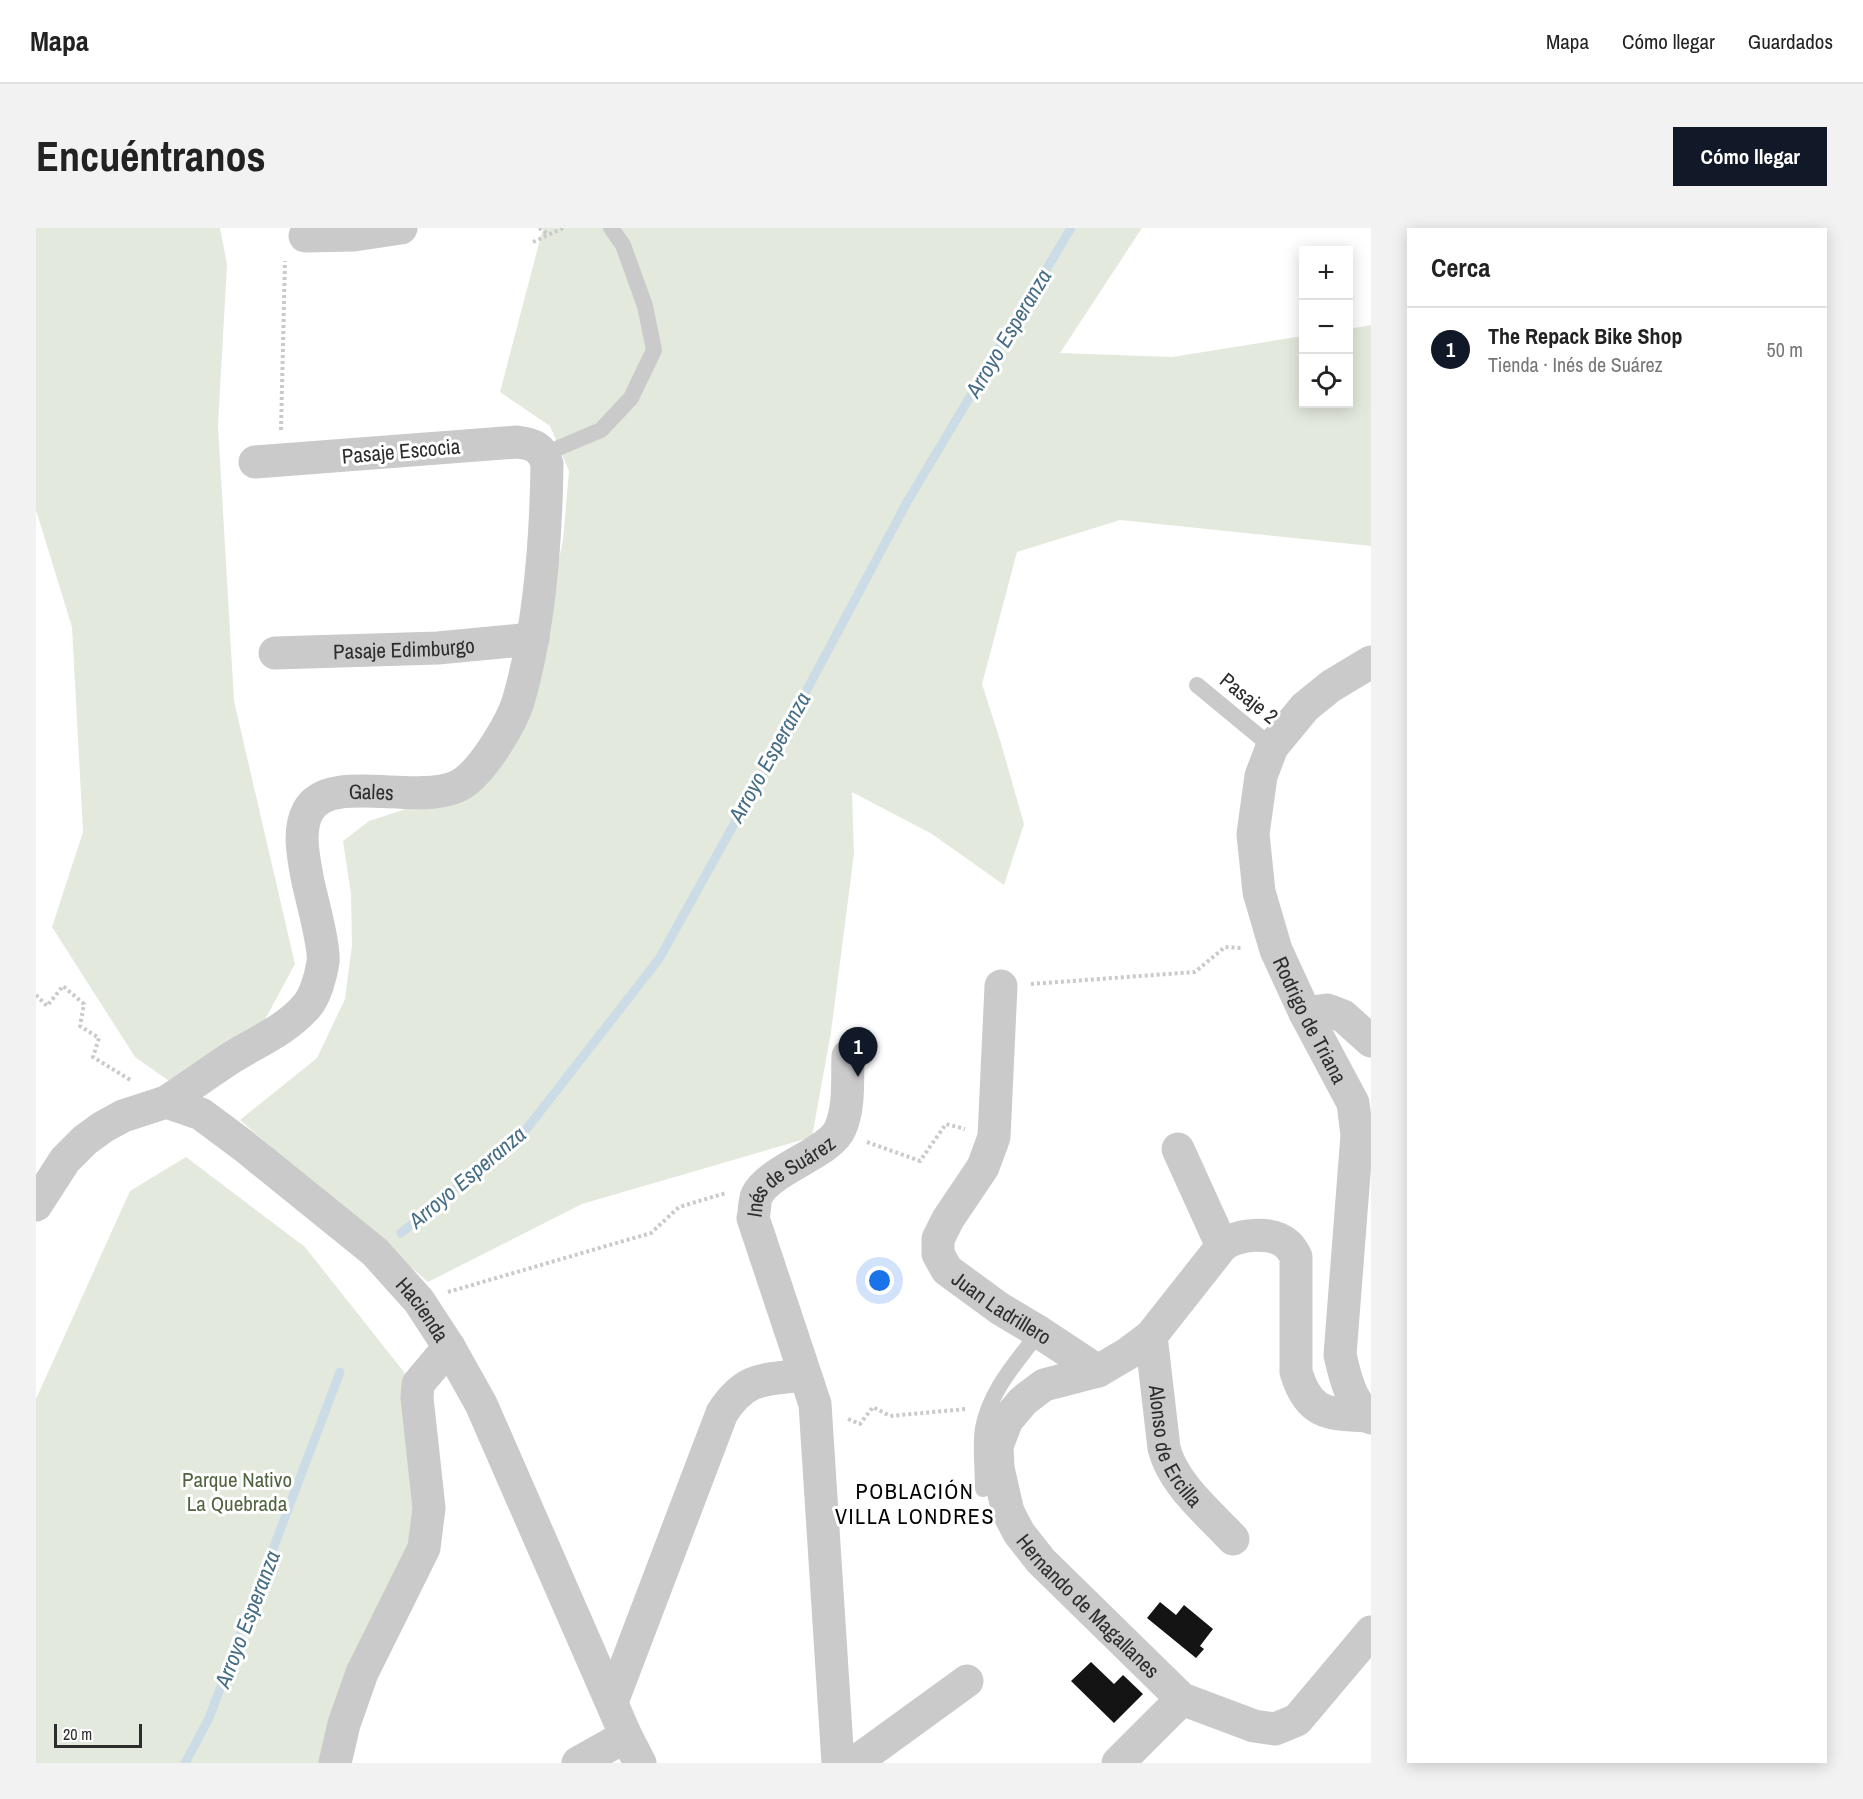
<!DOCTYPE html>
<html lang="es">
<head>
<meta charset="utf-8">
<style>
  :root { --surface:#fff; --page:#f2f2f2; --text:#222; --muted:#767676; --line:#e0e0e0; --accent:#111827 }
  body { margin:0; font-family:"Archivo Narrow",sans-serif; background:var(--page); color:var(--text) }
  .controls { position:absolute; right:18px; top:18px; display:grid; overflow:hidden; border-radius:0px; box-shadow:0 3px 15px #0003 }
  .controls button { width:54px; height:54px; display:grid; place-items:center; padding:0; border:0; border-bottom:2px solid var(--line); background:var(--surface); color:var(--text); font:30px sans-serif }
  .scale { position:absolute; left:18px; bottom:15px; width:88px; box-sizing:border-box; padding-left:6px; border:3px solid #2d2d2d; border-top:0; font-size:16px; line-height:21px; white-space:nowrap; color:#2d2d2d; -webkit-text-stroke:4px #fff; paint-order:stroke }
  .you { position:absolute; left:844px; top:1053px; width:21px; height:21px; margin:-15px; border:4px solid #fff; border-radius:50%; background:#1a73e8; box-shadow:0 0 0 9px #1a73e833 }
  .badge { display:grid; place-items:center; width:39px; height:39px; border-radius:50%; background:var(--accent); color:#fff; font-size:20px; font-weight:700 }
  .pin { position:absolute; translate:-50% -50px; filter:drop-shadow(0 2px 3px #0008) }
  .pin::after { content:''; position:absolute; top:32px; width:21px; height:18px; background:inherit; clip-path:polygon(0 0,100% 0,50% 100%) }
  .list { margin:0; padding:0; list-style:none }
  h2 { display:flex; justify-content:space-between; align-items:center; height:78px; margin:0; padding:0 24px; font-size:26px }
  h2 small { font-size:20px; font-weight:400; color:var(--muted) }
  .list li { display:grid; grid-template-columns:39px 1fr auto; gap:18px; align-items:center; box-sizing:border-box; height:84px; padding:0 24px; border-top:2px solid var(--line) }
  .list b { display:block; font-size:22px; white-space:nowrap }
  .list p { margin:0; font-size:20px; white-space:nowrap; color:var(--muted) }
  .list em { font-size:20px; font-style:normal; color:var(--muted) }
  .icon { flex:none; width:33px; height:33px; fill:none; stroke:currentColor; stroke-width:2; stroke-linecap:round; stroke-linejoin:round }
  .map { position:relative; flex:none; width:1335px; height:1535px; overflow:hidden; border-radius:0px }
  header { display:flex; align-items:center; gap:36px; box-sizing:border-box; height:84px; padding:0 30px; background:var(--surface); border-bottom:2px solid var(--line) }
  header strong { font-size:28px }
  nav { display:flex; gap:33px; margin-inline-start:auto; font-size:21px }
  .intro { display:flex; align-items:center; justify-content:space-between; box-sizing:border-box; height:144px; padding:0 36px }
  h1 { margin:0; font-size:42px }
  .button { padding:15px 27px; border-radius:0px; background:var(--accent); color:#fff; font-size:21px; font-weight:700 }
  main { display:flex; gap:36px; padding:0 36px }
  aside { flex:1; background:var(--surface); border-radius:0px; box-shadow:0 3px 15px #0003 }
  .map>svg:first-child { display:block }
</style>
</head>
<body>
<header>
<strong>Mapa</strong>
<nav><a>Mapa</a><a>Cómo llegar</a><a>Guardados</a></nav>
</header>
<div class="intro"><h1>Encuéntranos</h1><a class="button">Cómo llegar</a></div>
<main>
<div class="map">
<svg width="1335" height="1535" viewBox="0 0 1335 1535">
  <rect width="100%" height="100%" fill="#fff"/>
  <g fill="#e4e9dd">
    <path d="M0 0H184L191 36 182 197 198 473 259 736 226 797 136 855 99 829 16 699 47 604 36 399 0 282Z"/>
    <path d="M507 0H1106L1024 125 1136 129 1267 108 1268 176H1312L1313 101 1335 97V318L1084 292 981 324 946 456 964 512 988 596 968 657 896 606 816 564 818 626 795 804 776 909 546 976 392 1054 204 892 281 830 309 771 316 717 315 666 307 613 333 593 416 566 491 485 527 312 533 243 514 198 464 164Z"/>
    <path d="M150 929 269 1019 368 1144 403 1225 400 1326 288 1535H0V1171L94 963Z"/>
  </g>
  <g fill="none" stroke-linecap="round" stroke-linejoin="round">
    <g stroke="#cbdce7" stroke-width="9">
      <path d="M365 1005 485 908 623 731 727 544 871 274 1035 0"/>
      <path d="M149 1535 173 1490 304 1144"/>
    </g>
  </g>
  <g fill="#141414">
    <path d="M1124 1374 1140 1387 1148 1377 1177 1401 1164 1418 1168 1421 1160 1430 1111 1390Z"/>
    <path d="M1055 1434 1078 1456 1087 1447 1107 1466 1078 1495 1035 1453Z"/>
  </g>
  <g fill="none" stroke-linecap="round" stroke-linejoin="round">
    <g stroke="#cacaca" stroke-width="4" stroke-dasharray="3 3" stroke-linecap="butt">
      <path d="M503 0 512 6"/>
      <path d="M497 14 527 0"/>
      <path d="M245 202 249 33"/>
      <path d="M995 756 1159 744 1189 719 1206 720"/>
      <path d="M0 767 11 778 27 758 48 776 44 798 63 810 57 829 96 853"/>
      <path d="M831 914 884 933 910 896 929 901"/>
      <path d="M412 1064 615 1005 643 979 690 965"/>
      <path d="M812 1191 824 1196 837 1179 854 1188 930 1181"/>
    </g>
    <g stroke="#cacaca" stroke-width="16">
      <path d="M508 226 565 202 595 170 618 122 609 78 587 17 575 0"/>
      <path d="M1161 457 1236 519"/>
      <path d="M947 1261C947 1241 944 1219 947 1200 954 1162 981 1134 1003 1104"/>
    </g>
    <g stroke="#cacaca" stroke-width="33">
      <path d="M269 8 318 7 365 0"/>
      <path id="s1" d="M239 425 402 420 497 411"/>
      <path id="s2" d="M1335 434 1295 458 1269 479 1236 519 1225 548 1217 606 1223 664 1240 722 1269 785 1317 875 1321 907 1304 1127C1309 1149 1315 1176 1335 1190"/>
      <path id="s3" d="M965 758 958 909 947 939 912 991 902 1011V1026L911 1042 963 1080 1003 1104 1062 1143"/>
      <path d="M1269 785 1291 782 1307 788 1335 813"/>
      <path id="s4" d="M130 874C153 859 175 843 198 828 223 813 249 802 269 780 279 770 285 748 287 734 289 720 276 671 272 654 268 632 261 603 272 583 294 541 393 583 430 553 449 538 475 496 482 474 504 399 510 313 511 236 506 219 497 216 481 214L219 234"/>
      <path d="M1142 921 1186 1018"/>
      <path id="s5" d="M0 977 29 932 49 912 67 899 87 888 130 874 165 886 208 918 339 1024 383 1073 413 1119 445 1176 590 1508 604 1535"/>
      <path id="s6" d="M1115 1108 1128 1220C1137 1256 1172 1284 1197 1311"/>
      <path id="s7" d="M1332 1188C1292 1186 1273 1187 1260 1144V1029C1258 1025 1255 1020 1252 1017 1236 1002 1201 1006 1186 1018L1115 1108 1091 1126 1062 1143 1008 1157 987 1173 971 1192 961 1218 962 1240 972 1284 983 1305 1005 1333 1146 1471 1218 1498 1239 1501 1261 1492 1335 1404"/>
      <path d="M576 1474 686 1185C710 1148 728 1152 768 1147"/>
      <path d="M299 1535 308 1496 326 1445 388 1320 393 1280 381 1170 382 1156 413 1119"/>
      <path d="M542 1535 590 1508"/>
      <path id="s8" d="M802 1535 779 1176 717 990C719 983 718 973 721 967 734 941 794 925 804 901 814 879 811 851 812 828"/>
      <path d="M818 1535 931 1453"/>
      <path d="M1082 1535 1146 1471"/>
    </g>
  </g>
  <g text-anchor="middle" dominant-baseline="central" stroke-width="6" stroke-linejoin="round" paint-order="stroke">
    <g font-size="21" fill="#2d2d2d" stroke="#fff">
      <text transform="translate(365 223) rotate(-5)">Pasaje Escocia</text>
      <text stroke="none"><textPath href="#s1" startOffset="129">Pasaje Edimburgo</textPath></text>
      <text transform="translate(1213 470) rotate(39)">Pasaje 2</text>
      <text stroke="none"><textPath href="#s4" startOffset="442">Gales</textPath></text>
      <text stroke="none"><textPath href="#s2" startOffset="418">Rodrigo de Triana</textPath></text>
      <text stroke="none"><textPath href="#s8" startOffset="615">Inés de Suárez</textPath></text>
      <text stroke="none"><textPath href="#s3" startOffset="368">Juan Ladrillero</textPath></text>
      <text stroke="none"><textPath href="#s5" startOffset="506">Hacienda</textPath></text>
      <text stroke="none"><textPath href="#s6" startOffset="114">Alonso de Ercilla</textPath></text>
      <text stroke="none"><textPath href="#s7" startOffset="798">Hernando de Magallanes</textPath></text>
    </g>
    <g font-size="21" fill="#516440" stroke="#fff">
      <text x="201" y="1251">Parque Nativo<tspan x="201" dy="24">La Quebrada</tspan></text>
    </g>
    <g font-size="22" font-style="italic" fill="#456d86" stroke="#fff">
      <text transform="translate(972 105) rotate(-59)">Arroyo Esperanza</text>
      <text transform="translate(733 529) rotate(-61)">Arroyo Esperanza</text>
      <text transform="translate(431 949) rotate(-40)">Arroyo Esperanza</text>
      <text transform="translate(211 1391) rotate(-69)">Arroyo Esperanza</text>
    </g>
    <g font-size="22" letter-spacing="1.5" fill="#000" stroke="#fff">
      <text x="879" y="1263">POBLACIÓN<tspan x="879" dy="25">VILLA LONDRES</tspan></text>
    </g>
  </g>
</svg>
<div class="controls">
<button>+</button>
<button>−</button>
<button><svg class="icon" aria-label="locate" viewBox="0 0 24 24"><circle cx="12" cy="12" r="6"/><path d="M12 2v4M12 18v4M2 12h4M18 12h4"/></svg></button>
</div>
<div class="scale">20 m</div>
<div class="you"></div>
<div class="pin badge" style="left:822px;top:849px">1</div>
</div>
<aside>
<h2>Cerca<small></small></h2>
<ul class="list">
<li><span class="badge">1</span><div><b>The Repack Bike Shop</b><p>Tienda · Inés de Suárez</p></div><em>50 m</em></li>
</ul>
</aside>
</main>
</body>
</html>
